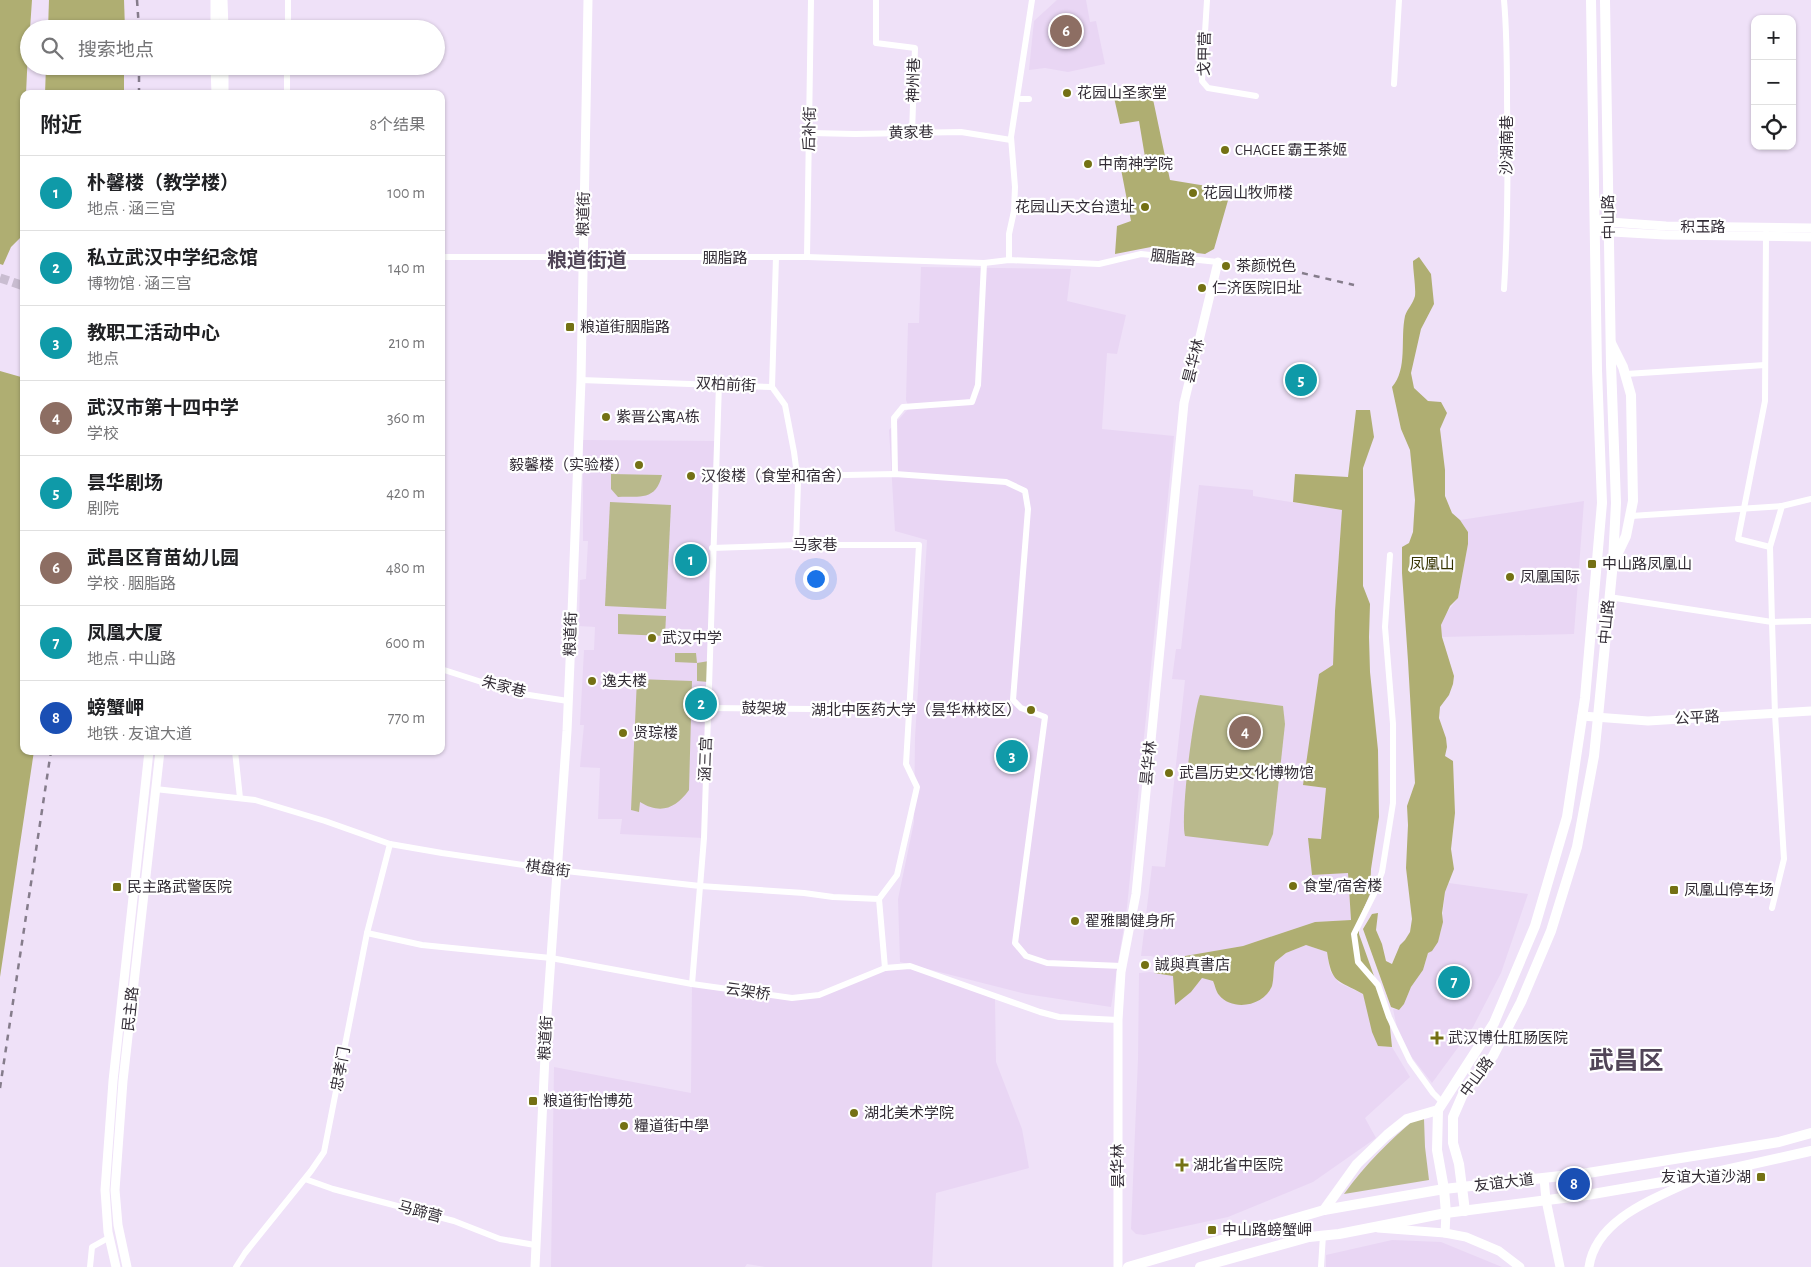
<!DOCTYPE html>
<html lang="zh">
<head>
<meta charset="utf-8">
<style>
  :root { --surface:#fff; --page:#f6f6f6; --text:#202124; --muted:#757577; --line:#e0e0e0; --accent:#747114 }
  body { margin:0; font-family:"Alegreya Sans","Noto Sans SC",sans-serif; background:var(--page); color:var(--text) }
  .controls { position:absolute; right:15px; top:15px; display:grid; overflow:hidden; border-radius:10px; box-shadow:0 1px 4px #0004 }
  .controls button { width:45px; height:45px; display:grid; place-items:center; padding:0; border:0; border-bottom:1px solid var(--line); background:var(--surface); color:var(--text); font:25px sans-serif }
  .you { position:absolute; left:815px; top:578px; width:18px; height:18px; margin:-12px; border:4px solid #fff; border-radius:50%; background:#1a73e8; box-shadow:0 0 0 8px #1a73e833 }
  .badge { display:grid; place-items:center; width:32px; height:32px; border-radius:50%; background:var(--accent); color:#fff; font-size:16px; font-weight:700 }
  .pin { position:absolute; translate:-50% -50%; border:2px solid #fff; box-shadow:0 1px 5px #0006 }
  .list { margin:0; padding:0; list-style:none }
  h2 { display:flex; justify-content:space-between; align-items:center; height:65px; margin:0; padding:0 20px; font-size:21px }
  h2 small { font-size:16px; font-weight:400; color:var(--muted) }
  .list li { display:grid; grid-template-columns:32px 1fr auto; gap:15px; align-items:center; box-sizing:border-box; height:75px; padding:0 20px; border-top:1px solid var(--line) }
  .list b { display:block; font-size:19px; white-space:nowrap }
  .list p { margin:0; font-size:16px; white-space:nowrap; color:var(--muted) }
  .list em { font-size:16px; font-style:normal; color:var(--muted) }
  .icon { flex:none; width:28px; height:28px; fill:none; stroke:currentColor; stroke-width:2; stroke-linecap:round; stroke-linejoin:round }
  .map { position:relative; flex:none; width:1811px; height:1267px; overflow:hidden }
  .search { position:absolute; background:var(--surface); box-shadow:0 1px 4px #0004; left:20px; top:20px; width:425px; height:55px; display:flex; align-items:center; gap:12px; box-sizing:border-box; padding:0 18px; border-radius:28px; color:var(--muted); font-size:19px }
  .panel { position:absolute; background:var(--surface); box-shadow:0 1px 4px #0004; left:20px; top:90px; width:425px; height:665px; border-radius:10px }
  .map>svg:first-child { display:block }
</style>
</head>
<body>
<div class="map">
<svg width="1811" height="1267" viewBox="0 0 1811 1267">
  <rect width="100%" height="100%" fill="#efe1f8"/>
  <g fill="#e9d6f4">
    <path d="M1057 0H1086L1090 22 1096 21 1105 64 1068 72 1045 68 1029 70 1034 21Z"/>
    <path d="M921 267 1071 269 1067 301 1126 315 1117 354 1107 353 1102 429 1174 436 1127 907 1111 1007 1026 994 900 962 898 899 914 822 915 738 927 540 895 531 889 430 909 408 906 400 908 323H919Z"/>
    <path d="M583 440 716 441 704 838 620 834 622 819H598L600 768 580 767 584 725H580L584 650H594L595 627 579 626 580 580 586 579 588 541H583Z"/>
    <path d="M1199 485 1253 490V496L1342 510 1335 611 1333 666 1303 785 1326 788 1321 839 1309 838 1312 875 1348 872 1351 920 1315 922 1243 946 1162 960 1151 956H1141L1152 866 1165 867 1185 680 1172 679 1176 649H1181Z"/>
    <path d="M1584 501 1574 634 1442 637 1441 625 1445 615 1458 598 1468 544V532L1460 520Z"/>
    <path d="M1449 883 1528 894 1501 973 1473 1027 1432 1083 1400 1042 1393 1009 1399 1010 1404 1004 1411 987 1423 970 1428 953 1441 932 1445 892Z"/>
    <path d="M1306 945 1327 952 1330 971 1339 983 1363 994 1378 1046 1392 1047 1410 1077 1365 1118 1376 1138 1313 1182 1228 1217 1144 1235 1136 1234 1131 1229 1138 1059 1139 973 1150 972 1173 976 1191 992 1202 978 1213 981 1218 995 1273 971 1275 962 1286 953Z"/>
    <path d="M910 966 995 999 996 1062 1022 1129 1029 1168 936 1193 932 1267H765L747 1264 745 1267H551L554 1067 691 1093 692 984 793 998 819 995 885 968Z"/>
    <path d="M1392 1240 1441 1242 1502 1267H1326V1255Z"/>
  </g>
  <g fill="#b9b98c">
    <path d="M611 474 662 475C656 501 640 496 618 497L611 489Z"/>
    <path d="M610 502 671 505 666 609 605 606Z"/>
    <path d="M618 614 666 616 665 636 618 634Z"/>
    <path d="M675 653H696L697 663 709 661 708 682 697 681V663L675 662Z"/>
    <path d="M637 679 692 681 689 790C676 808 661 815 640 802L639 812 631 810Z"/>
    <path d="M1200 695 1283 706 1285 724 1273 834 1268 846 1185 836C1180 818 1193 713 1200 695Z"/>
    <path d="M1416 1118 1424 1119 1425 1147 1429 1180 1344 1194C1366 1164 1388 1142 1416 1118Z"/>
  </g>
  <g fill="#afae72">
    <path d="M0 0H32L30 29H29L26 94H24V226L22 236 11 247 3 265 0 264Z"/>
    <path d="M49 0H124L125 29H48Z"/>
    <path d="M46 66H124V94H45Z"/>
    <path d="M1150 85 1170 180 1231 190 1214 249 1205 254 1151 247 1115 254 1117 226 1131 221 1120 164 1145 157 1139 121 1120 124 1113 93Z"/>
    <path d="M1419 257 1431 274 1434 304 1421 329 1411 373 1414 388 1428 401 1441 402 1447 413 1440 429 1445 470V496L1452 513 1460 520 1468 532V544L1458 598 1450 606 1441 625 1442 637 1454 676 1453 684 1449 695 1440 707 1439 718 1446 738 1447 747 1445 756 1453 761 1455 813 1451 849 1454 869 1445 892 1442 913 1443 922 1438 942 1432 951 1428 953 1423 970 1411 987 1404 1004 1399 1010 1391 1007 1363 929 1372 914 1378 913 1376 930 1382 944 1386 961 1392 964 1400 945 1405 940 1410 932 1412 919 1406 868 1408 825 1407 806 1415 783 1408 661 1402 573V547L1409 543 1413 532 1415 500 1410 450 1401 429 1392 387C1408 369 1400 339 1405 316 1407 309 1413 304 1415 296 1416 287 1413 271 1413 261Z"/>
    <path d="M24 368V751H34L0 977V371L21 377Z"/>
    <path d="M1356 410H1370L1374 437 1363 468V586L1370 604 1369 637 1370 672 1378 750 1379 817 1371 869 1370 894 1359 919V934L1389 1018 1392 1047 1378 1046 1372 1032 1363 994C1337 979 1332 985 1327 952L1306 945 1286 953 1275 962C1273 970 1274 979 1272 986 1264 1006 1233 1012 1219 995 1216 992 1215 985 1213 981L1202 978 1191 992 1175 1005 1173 976 1154 973 1162 960 1243 946 1315 922 1351 920 1348 873 1312 875 1308 838 1321 839 1326 788 1303 785 1319 674 1333 665 1335 611 1342 510 1293 502 1295 474 1348 477Z"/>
  </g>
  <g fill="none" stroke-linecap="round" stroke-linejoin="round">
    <path stroke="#c9bdd1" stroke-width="9" stroke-dasharray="9 4.5" stroke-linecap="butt" d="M0 278 24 286"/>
    <g stroke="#fff" stroke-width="6">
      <path d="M876 0V43L915 48 912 133"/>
      <path d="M1207 0 1202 81 1208 88 1256 96"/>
      <path d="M1504 0C1507 33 1507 66 1507 99 1508 162 1508 226 1504 289"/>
      <path d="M288 29V0"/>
      <path d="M1394 84 1399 0"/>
      <path d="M287 94V66"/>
      <path d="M1021 99H1029"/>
      <path d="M810 133 855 134 961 132 1011 140"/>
      <path d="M1766 233 1765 401 1738 539 1770 547 1772 622 1811 621"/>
      <path d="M441 257H807L984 263 1009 260 1099 264 1141 254 1218 262"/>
      <path d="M807 257 811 0"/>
      <path d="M1009 260V234L1014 211 1015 187 1011 137 1032 0"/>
      <path d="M1626 374 1765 365"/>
      <path d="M581 380 772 387"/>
      <path d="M772 387 785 405 794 452 798 482 796 545"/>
      <path d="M772 387 776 257"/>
      <path d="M895 474 894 418 903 407 972 402 978 385 984 263"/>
      <path d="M797 476 895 474 1006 482 1025 491 1028 509 1013 700 1021 708 1045 717 1015 943 1026 956 1047 963 1122 966"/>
      <path d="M1631 516 1782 506"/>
      <path d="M1770 547 1782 506 1811 499"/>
      <path d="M712 548 796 545H919L906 764 917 787 897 875 879 899"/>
      <path d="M1390 555 1385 627 1393 724V803L1382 872 1374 894 1354 934 1358 962 1378 985 1389 1017 1410 1061 1433 1093 1442 1102"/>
      <path d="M1609 597 1772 622 1775 714 1784 859 1772 908"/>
      <path d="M441 669 516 693 568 701"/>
      <path d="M708 708 910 710"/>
      <path d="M235 751 240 798"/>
      <path d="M155 789 255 800 325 821 390 844 442 853 557 870 700 886 804 893 833 897 879 899 885 968"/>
      <path d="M367 933 422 945 551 958 692 984 792 998 819 995 885 968 910 966 1040 1012 1059 1017 1118 1020"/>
      <path d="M692 984 704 838 719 384"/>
      <path d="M305 1179 333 1189 454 1221 500 1239 535 1245"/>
      <path d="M90 1267 92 1247 110 1237"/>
      <path d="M236 1267 245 1253 311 1171 324 1152 367 933 390 844"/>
      <path d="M1321 1267 1323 1235"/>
    </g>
    <g stroke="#fff" stroke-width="9">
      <path d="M215 0V29"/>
      <path d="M223 0 224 29"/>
      <path d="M215 66 216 94"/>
      <path d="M224 66V94"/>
      <path d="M1595 223 1609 222 1666 226 1811 228"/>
      <path d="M1595 231 1665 235 1811 237"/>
      <path d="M1582 716 1648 721 1811 711"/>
      <path d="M1544 1178 1546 1200 1560 1267"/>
      <path d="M1446 1213 1445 1233 1466 1237 1499 1251 1520 1267"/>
      <path d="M1378 1228 1445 1233"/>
      <path d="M116 1267 108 1232 105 1190 113 1081 149 751"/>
      <path d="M127 1267 118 1225 115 1190 123 1081 160 751"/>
      <path d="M535 1267 547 1014 567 731 571 639 581 380 588 0"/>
      <path d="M1118 1267V1020L1121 972 1136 894 1184 403 1218 262"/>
      <path d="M1589 1267C1596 1217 1659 1197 1698 1178"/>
    </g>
    <g stroke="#fff" stroke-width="10">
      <path d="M1611 343 1623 367 1631 395 1633 501 1626 536 1615 559"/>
      <path d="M1324 1210 1357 1164 1387 1135 1407 1119 1438 1110"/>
      <path d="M1465 1211 1459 1164 1453 1143V1117L1463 1094 1493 1056 1521 1002 1551 931 1577 847 1594 756 1598 717 1613 562 1616 503 1611 364 1605 0"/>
      <path d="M1446 1213 1444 1189 1437 1150 1438 1110 1494 1023 1535 926 1567 817 1585 698 1602 503 1597 370 1591 0"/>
      <path d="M1128 1267 1324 1210 1444 1189 1588 1173 1779 1142 1811 1133"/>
      <path d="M1200 1267 1309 1237 1339 1234 1446 1213 1587 1195 1703 1175 1811 1151"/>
    </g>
    <g stroke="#857c8b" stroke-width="2.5" stroke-dasharray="6 6" stroke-linecap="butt">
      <path d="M137 0 139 29"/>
      <path d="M139 94V66"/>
      <path d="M1302 273 1354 285"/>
      <path d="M0 1088 51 751"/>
    </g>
  </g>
  <g fill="#747114" stroke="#fff" stroke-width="2">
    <circle cx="1067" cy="93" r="5"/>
    <circle cx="1225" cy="150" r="5"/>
    <circle cx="1088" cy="164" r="5"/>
    <circle cx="1193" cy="193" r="5"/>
    <circle cx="1145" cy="207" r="5"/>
    <circle cx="1226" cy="266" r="5"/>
    <circle cx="1202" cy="288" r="5"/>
    <rect x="565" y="322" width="10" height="10" rx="2.5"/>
    <circle cx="606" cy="417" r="5"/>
    <circle cx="639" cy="465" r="5"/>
    <circle cx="691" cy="476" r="5"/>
    <rect x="1587" y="559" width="10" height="10" rx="2.5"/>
    <circle cx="1510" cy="577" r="5"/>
    <circle cx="652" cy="638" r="5"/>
    <circle cx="592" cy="681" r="5"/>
    <circle cx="1031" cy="710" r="5"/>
    <circle cx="623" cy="733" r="5"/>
    <circle cx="1169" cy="773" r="5"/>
    <circle cx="1293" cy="886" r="5"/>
    <rect x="112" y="882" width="10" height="10" rx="2.5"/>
    <rect x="1669" y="885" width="10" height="10" rx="2.5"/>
    <circle cx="1075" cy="921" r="5"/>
    <circle cx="1145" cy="965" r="5"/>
    <path d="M1434.5 1030.5h5v5h5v5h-5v5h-5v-5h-5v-5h5z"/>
    <rect x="528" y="1096" width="10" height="10" rx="2.5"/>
    <circle cx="854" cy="1113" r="5"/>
    <circle cx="624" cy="1126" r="5"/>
    <path d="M1179.5 1157.5h5v5h5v5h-5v5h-5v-5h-5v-5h5z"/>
    <rect x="1756" y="1172" width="10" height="10" rx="2.5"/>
    <rect x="1207" y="1225" width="10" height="10" rx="2.5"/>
  </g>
  <g text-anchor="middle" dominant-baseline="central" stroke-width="4.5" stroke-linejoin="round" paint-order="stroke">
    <g font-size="15" fill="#332d36" stroke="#fff">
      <text transform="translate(1205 54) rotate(-89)">戈甲营</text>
      <text transform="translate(914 80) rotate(-88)">神州巷</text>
      <text transform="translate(810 129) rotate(-89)">后补街</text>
      <text transform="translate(911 133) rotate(-1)">黄家巷</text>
      <text transform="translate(1507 145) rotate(-90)">沙湖南巷</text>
      <text transform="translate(584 214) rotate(-89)">粮道街</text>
      <text transform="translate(1609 217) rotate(-91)">中山路</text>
      <text x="1703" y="227">积玉路</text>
      <text x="725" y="258">胭脂路</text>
      <text transform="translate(1173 258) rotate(6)">胭脂路</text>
      <text transform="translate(1194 361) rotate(-76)">昙华林</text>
      <text transform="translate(726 385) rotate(3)">双柏前街</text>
      <text x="815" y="545">马家巷</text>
      <text transform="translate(1607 622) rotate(-85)">中山路</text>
      <text transform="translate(571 634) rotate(-88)">粮道街</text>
      <text transform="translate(504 687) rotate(15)">朱家巷</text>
      <text transform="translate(764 709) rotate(1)">鼓架坡</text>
      <text transform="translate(1697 718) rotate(-3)">公平路</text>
      <text transform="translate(706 759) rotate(-88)">涵三宫</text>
      <text transform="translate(1149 763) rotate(-84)">昙华林</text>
      <text transform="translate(548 869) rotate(8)">棋盘街</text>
      <text transform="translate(748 992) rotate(8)">云架桥</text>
      <text transform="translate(131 1009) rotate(-84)">民主路</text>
      <text transform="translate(546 1038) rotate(-87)">粮道街</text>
      <text transform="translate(341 1069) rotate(-79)">忠孝门</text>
      <text transform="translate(1477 1077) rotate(-54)">中山路</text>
      <text transform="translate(1118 1166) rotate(-90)">昙华林</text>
      <text transform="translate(1504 1183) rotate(-7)">友谊大道</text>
      <text transform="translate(420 1212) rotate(15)">马蹄营</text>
    </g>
    <g font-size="15" fill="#332d36" stroke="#fff" text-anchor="start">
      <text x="1077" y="93">花园山圣家堂</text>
      <text x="1235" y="150">CHAGEE 霸王茶姬</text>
      <text x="1098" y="164">中南神学院</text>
      <text x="1203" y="193">花园山牧师楼</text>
      <text x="1135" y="207" text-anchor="end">花园山天文台遗址</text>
      <text x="1236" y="266">茶颜悦色</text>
      <text x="1212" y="288">仁济医院旧址</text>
      <text x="580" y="327">粮道街胭脂路</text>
      <text x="616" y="417">紫晋公寓A栋</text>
      <text x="629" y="465" text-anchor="end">毅馨楼（实验楼）</text>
      <text x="701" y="476">汉俊楼（食堂和宿舍）</text>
      <text x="1602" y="564">中山路凤凰山</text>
      <text x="1520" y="577">凤凰国际</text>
      <text x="662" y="638">武汉中学</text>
      <text x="602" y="681">逸夫楼</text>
      <text x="1021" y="710" text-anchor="end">湖北中医药大学（昙华林校区）</text>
      <text x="633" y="733">贤琮楼</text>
      <text x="1179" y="773">武昌历史文化博物馆</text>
      <text x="1303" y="886">食堂/宿舍楼</text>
      <text x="127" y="887">民主路武警医院</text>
      <text x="1684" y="890">凤凰山停车场</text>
      <text x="1085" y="921">翟雅閣健身所</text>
      <text x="1155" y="965">誠與真書店</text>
      <text x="1448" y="1038">武汉博仕肛肠医院</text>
      <text x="543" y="1101">粮道街怡博苑</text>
      <text x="864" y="1113">湖北美术学院</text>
      <text x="634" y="1126">糧道街中學</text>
      <text x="1193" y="1165">湖北省中医院</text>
      <text x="1751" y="1177" text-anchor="end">友谊大道沙湖</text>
      <text x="1222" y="1230">中山路螃蟹岬</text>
    </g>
    <g font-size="15" fill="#353301" stroke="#fff">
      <text x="1432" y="564">凤凰山</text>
    </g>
    <g font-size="20" font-weight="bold" fill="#514558" stroke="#fff">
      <text x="587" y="261">粮道街道</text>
    </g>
    <g font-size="25" font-weight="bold" fill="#514558" stroke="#fff">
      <text x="1626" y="1061">武昌区</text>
    </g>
  </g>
</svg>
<div class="controls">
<button>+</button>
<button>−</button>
<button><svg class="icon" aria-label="locate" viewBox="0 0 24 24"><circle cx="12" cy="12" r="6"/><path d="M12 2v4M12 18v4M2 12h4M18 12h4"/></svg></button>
</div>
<div class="you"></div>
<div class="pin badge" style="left:691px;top:560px;background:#0f9aa8">1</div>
<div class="pin badge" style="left:701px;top:704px;background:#0f9aa8">2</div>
<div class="pin badge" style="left:1012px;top:756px;background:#0f9aa8">3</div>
<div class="pin badge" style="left:1245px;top:732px;background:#8d6e63">4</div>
<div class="pin badge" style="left:1301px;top:380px;background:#0f9aa8">5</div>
<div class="pin badge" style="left:1066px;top:31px;background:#8d6e63">6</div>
<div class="pin badge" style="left:1454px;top:982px;background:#0f9aa8">7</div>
<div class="pin badge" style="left:1574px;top:1184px;background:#1a4fb4">8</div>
<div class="search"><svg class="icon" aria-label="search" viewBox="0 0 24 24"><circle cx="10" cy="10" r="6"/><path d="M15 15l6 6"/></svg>搜索地点</div>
<section class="panel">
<h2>附近<small>8个结果</small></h2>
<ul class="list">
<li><span class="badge" style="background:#0f9aa8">1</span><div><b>朴馨楼（教学楼）</b><p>地点 · 涵三宫</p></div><em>100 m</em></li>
<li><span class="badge" style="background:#0f9aa8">2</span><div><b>私立武汉中学纪念馆</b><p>博物馆 · 涵三宫</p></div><em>140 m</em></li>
<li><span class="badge" style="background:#0f9aa8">3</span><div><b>教职工活动中心</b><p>地点</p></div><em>210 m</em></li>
<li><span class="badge" style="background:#8d6e63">4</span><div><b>武汉市第十四中学</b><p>学校</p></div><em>360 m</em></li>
<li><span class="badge" style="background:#0f9aa8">5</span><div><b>昙华剧场</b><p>剧院</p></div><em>420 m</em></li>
<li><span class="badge" style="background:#8d6e63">6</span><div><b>武昌区育苗幼儿园</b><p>学校 · 胭脂路</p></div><em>480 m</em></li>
<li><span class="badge" style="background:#0f9aa8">7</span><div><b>凤凰大厦</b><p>地点 · 中山路</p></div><em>600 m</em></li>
<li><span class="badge" style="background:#1a4fb4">8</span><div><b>螃蟹岬</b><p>地铁 · 友谊大道</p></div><em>770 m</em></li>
</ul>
</section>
</div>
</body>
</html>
